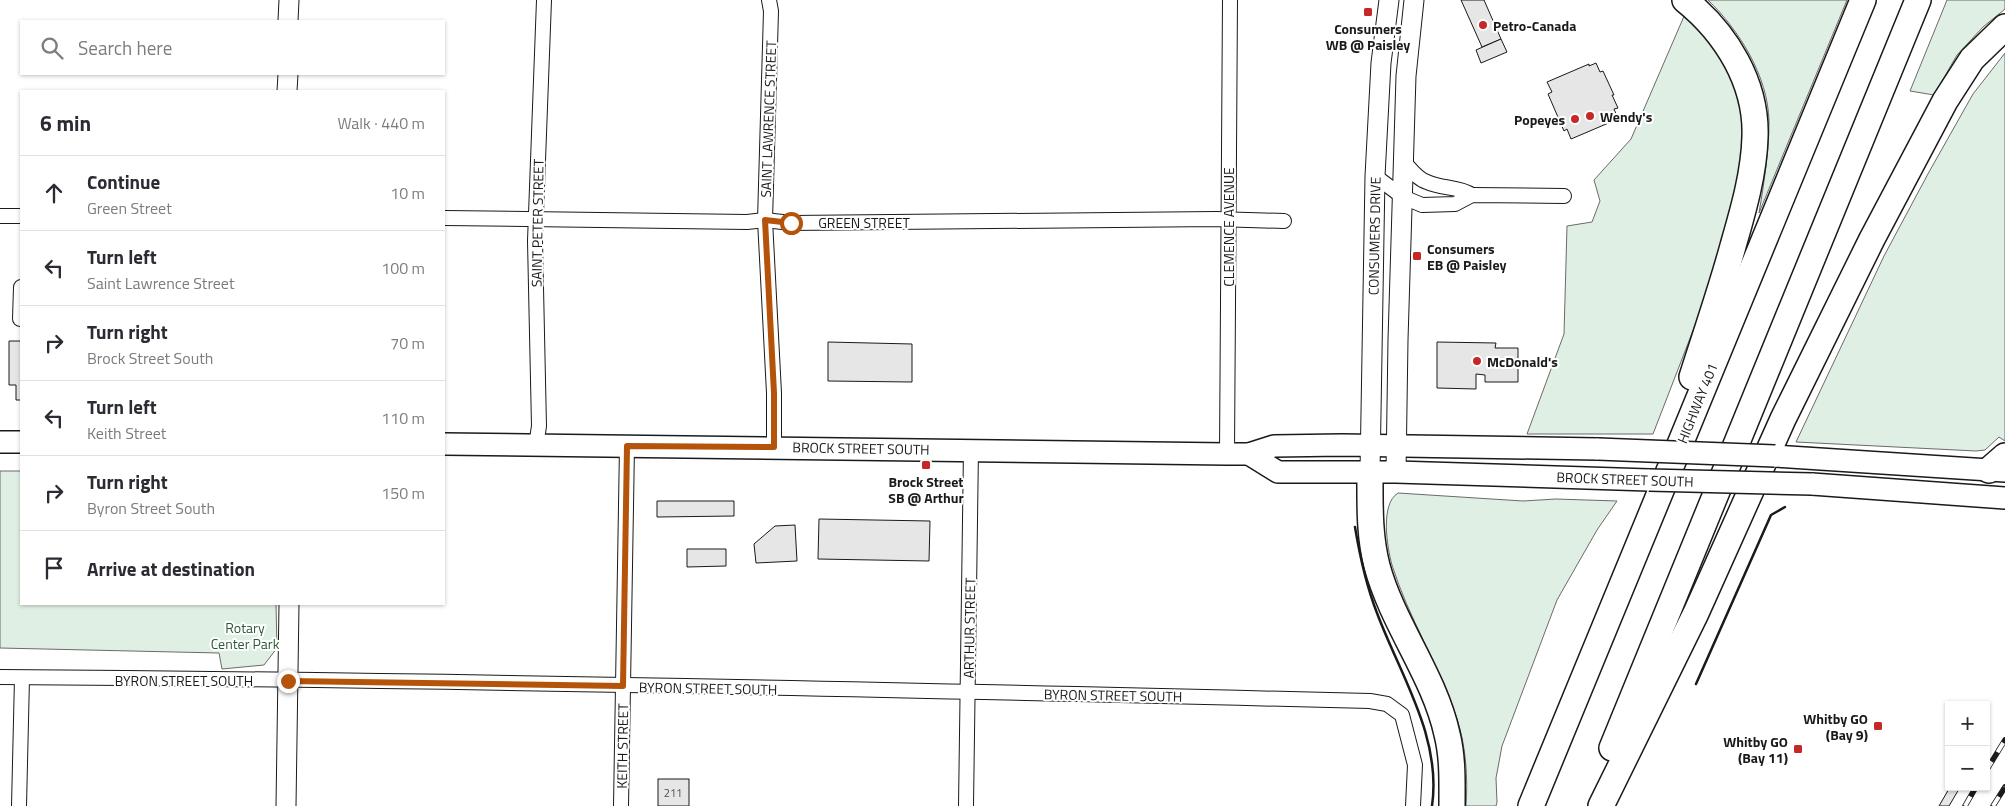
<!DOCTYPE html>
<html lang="en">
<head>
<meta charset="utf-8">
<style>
  :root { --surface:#fff; --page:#f7f7f7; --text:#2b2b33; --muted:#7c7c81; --line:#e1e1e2 }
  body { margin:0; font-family:"Titillium Web",sans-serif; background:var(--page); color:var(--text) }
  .controls { position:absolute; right:15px; bottom:15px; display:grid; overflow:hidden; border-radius:0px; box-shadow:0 1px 4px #0004 }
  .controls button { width:45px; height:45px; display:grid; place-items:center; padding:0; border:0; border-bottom:1px solid var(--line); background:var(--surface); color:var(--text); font:25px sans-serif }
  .stop { position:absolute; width:15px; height:15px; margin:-11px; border:4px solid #b45309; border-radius:50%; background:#fff }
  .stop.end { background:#b45309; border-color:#fff; box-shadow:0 1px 5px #0008 }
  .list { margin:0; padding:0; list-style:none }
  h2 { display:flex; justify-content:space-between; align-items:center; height:65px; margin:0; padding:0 20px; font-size:21px }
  h2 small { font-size:16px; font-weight:400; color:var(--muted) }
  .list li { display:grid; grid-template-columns:32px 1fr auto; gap:15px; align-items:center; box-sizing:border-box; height:75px; padding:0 20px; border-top:1px solid var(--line) }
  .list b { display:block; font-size:19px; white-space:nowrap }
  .list p { margin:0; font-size:16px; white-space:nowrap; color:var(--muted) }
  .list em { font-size:16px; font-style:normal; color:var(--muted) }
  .icon { flex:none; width:28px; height:28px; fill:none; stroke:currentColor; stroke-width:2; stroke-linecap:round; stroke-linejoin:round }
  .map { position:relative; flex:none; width:2005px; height:806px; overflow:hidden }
  .search { position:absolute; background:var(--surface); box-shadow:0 1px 4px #0004; left:20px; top:20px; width:425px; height:55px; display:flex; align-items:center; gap:12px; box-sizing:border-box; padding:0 18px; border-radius:0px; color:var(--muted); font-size:19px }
  .panel { position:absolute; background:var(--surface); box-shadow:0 1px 4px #0004; left:20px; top:90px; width:425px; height:515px; border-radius:0px }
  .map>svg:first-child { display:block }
</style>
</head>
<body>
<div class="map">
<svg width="2005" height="806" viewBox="0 0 2005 806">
  <rect width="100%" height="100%" fill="#fff"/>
  <g fill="#e0efe3" stroke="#6a6a6a">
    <path d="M1708 0H1847L1759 213C1764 183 1769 151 1769 121 1768 76 1739 30 1708 0Z"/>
    <path d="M1947 0H2005V9L1983 27 1957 55 1934 95 1910 91Z"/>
    <path d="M1688 7 1742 91 1746 139 1723 253 1653 434H1527L1564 334 1567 226 1592 222 1600 201 1594 180 1631 139Z"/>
    <path d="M2005 53V441L1999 437 1985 450 1976 451 1796 442 1884 256 1929 172 1973 94Z"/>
    <path d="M0 471H21V604H276L277 648 264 665 222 669 219 653 0 648Z"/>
    <path d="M1398 493 1523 501 1556 499 1617 501 1597 530 1557 600 1502 746 1496 778 1497 802 1496 806H1466C1468 778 1466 746 1457 719 1440 667 1408 617 1392 565 1387 547 1380 504 1398 493Z"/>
  </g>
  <g fill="#e6e6e6" stroke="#1a1a1a">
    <path d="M1461 0H1484L1501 39 1482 47Z"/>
    <path d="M1501 39 1507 52 1481 63 1476 50Z"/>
    <path d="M1596 63 1600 72 1603 71 1614 95H1612L1618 108 1614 109 1618 119 1571 139 1567 129 1564 131 1548 94 1552 92 1547 82 1589 64V66Z"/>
    <path d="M9 341H21V400H16V385H9Z"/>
    <path d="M828 342 912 344V382L828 381Z"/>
    <path d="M1437 342 1496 343 1495 348H1518V382H1485V375L1476 374V389L1437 388Z"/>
    <path d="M657 501H734V516L657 517Z"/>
    <path d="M819 519 930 521 929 561 818 559Z"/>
    <path d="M795 525 797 561 756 563 754 544 775 526Z"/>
    <path d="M687 549H726V566L687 567Z"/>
    <rect x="658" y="779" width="31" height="27"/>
    <path d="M1950 787H1958L1959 789 1949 806H1939Z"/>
  </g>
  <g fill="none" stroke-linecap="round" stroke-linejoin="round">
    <defs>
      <g id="street">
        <path d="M769 0 771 11 765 220 774 393V447"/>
        <path d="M1403 161C1410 168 1417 179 1427 182 1442 189 1458 186 1472 195"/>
        <path d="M1375 176 1403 197 1422 205 1455 204 1472 195 1564 196"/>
        <path d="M0 216H21"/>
        <path d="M444 218 747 222 765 220 791 223 1216 219 1284 221"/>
        <path d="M20 319 21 287"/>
        <path d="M536 446 539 426 535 241 544 0"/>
        <path d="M1227 454 1230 0"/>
        <path d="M0 677C457 680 914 690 1370 701L1387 704 1402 715 1415 765 1413 806"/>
        <path d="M19 806 22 678"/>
        <path d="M621 806 627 446"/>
        <path d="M966 806 971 449"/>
      </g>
      <g id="secondary">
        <path d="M288 21 289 0"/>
        <path d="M287 91 288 74"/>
        <path d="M1370 472 1375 176 1381 63 1389 0"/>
        <path d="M1396 472 1398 340 1406 76 1414 0"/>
        <path d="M286 806 289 604"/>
      </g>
      <g id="primary">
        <path d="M0 442H21"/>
        <path d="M444 444 1227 454H1249L1274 446 1342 445 1598 449"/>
        <path d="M1249 454 1278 472H1396L1649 480"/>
        <path d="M1775 456 2005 471"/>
        <path d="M1812 484 2005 498"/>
      </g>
      <g id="highway">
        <path d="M1685 0C1726 33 1757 83 1755 137 1754 174 1743 211 1733 246 1721 290 1706 333 1692 377"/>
        <path d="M1989 470 2005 456"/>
        <path d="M1370 472C1370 504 1369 535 1377 566 1393 625 1434 675 1447 734 1453 758 1452 782 1452 806"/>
        <path d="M1612 748 1918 0"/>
        <path d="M1531 806 1863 0"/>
        <path d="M1601 806 1696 613 1783 419 1872 239 1945 101 1972 59 2005 27"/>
      </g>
    </defs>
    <use href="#street" stroke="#1a1a1a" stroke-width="16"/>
    <use href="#secondary" stroke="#1a1a1a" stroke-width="21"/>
    <use href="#primary" stroke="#1a1a1a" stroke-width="24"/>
    <use href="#highway" stroke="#1a1a1a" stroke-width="28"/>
    <use href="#street" stroke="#fff" stroke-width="14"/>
    <use href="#secondary" stroke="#fff" stroke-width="19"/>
    <use href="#primary" stroke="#fff" stroke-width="21"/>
    <use href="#highway" stroke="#fff" stroke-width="25"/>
    <defs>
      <g id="rail">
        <path d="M1986 771 2005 740"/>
        <path d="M1965 806 1976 787"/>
        <path d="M1993 806 2005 787"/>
      </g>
    </defs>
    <use href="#rail" stroke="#1a1a1a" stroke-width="5.5"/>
    <use href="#rail" stroke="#fff" stroke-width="4" stroke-dasharray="11" stroke-linecap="butt"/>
    <defs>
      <g id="primary-bridge">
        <path d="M1598 449 1775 456"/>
        <path d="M1649 480 1812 484"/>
      </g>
    </defs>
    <use href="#primary-bridge" stroke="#1a1a1a" stroke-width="24" stroke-linecap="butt"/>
    <use href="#primary-bridge" stroke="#fff" stroke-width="21"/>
    <g stroke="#1a1a1a" stroke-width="2.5">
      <path d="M1355 527C1360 557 1366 585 1377 613 1400 675 1442 737 1432 806"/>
      <path d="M1696 684 1771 515 1785 507"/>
    </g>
  </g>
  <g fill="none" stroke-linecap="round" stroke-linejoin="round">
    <path stroke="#b45309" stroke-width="6" d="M288 681 623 686 627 446 774 447V393L765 220 791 223"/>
  </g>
  <g fill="#c62828" stroke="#fff" stroke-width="2">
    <rect x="1363" y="7" width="10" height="10" rx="2.5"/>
    <circle cx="1483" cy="25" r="5"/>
    <circle cx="1590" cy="116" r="5"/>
    <circle cx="1575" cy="119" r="5"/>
    <rect x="1412" y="251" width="10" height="10" rx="2.5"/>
    <circle cx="1477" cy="361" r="5"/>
    <rect x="921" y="460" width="10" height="10" rx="2.5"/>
    <rect x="1873" y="721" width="10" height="10" rx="2.5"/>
    <rect x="1793" y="744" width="10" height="10" rx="2.5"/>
  </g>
  <g text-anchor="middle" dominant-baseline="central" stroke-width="4" stroke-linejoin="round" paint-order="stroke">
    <g font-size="11" fill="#4d4d4d">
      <text x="673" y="793">211</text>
    </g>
    <g font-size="14" font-weight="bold" fill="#1a1a1a" stroke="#fff" text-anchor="start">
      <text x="1493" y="25">Petro-Canada</text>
      <text x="1368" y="28" text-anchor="middle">Consumers<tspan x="1368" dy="16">WB @ Paisley</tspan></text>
      <text x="1600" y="116">Wendy's</text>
      <text x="1565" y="119" text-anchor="end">Popeyes</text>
      <text x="1427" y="248">Consumers<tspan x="1427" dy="16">EB @ Paisley</tspan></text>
      <text x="1487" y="361">McDonald's</text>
      <text x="926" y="481" text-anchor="middle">Brock Street<tspan x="926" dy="16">SB @ Arthur</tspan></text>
      <text x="1868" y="718" text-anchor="end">Whitby GO<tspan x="1868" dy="16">(Bay 9)</tspan></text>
      <text x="1788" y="741" text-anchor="end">Whitby GO<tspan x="1788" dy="16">(Bay 11)</tspan></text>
    </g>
    <g font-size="14" fill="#1a1a1a" stroke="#fff">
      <text transform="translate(768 119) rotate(-88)">SAINT LAWRENCE STREET</text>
      <text x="864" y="222">GREEN STREET</text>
      <text transform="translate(537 223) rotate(-89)">SAINT PETER STREET</text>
      <text transform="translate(1228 227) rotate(-90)">CLEMENCE AVENUE</text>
      <text transform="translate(1374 236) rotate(-89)">CONSUMERS DRIVE</text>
      <text transform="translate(1697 403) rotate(-68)">HIGHWAY 401</text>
      <text transform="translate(861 448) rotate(1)">BROCK STREET SOUTH</text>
      <text transform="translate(1625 479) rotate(2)">BROCK STREET SOUTH</text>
      <text transform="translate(969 628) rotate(-89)">ARTHUR STREET</text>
      <text x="184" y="680">BYRON STREET SOUTH</text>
      <text transform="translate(708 688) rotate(1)">BYRON STREET SOUTH</text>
      <text transform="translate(1113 695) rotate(1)">BYRON STREET SOUTH</text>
      <text transform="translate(622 746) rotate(-89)">KEITH STREET</text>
    </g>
    <g font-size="14" fill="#2b5a34" stroke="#fff">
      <text x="245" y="627">Rotary<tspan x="245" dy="16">Center Park</tspan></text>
    </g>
  </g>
</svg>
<div class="controls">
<button>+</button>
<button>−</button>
</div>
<div class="stop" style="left:791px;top:223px"></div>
<div class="stop end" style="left:288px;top:681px"></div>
<div class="search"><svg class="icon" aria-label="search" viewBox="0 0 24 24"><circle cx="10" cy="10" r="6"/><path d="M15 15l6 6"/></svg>Search here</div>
<section class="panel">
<h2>6 min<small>Walk · 440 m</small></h2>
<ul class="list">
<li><svg class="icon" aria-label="ahead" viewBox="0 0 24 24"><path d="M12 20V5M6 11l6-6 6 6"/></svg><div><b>Continue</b><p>Green Street</p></div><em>10 m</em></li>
<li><svg class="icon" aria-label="left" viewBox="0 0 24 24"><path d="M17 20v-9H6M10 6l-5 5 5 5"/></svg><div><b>Turn left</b><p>Saint Lawrence Street</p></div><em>100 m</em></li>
<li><svg class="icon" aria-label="right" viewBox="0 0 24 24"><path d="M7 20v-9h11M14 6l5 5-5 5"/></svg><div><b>Turn right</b><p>Brock Street South</p></div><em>70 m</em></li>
<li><svg class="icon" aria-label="left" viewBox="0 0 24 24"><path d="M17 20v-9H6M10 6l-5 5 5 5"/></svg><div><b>Turn left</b><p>Keith Street</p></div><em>110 m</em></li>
<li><svg class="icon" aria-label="right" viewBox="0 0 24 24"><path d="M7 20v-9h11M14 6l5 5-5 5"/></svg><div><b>Turn right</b><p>Byron Street South</p></div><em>150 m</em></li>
<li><svg class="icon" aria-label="arrive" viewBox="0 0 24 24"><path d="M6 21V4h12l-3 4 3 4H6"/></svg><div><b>Arrive at destination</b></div></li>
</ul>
</section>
</div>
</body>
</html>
